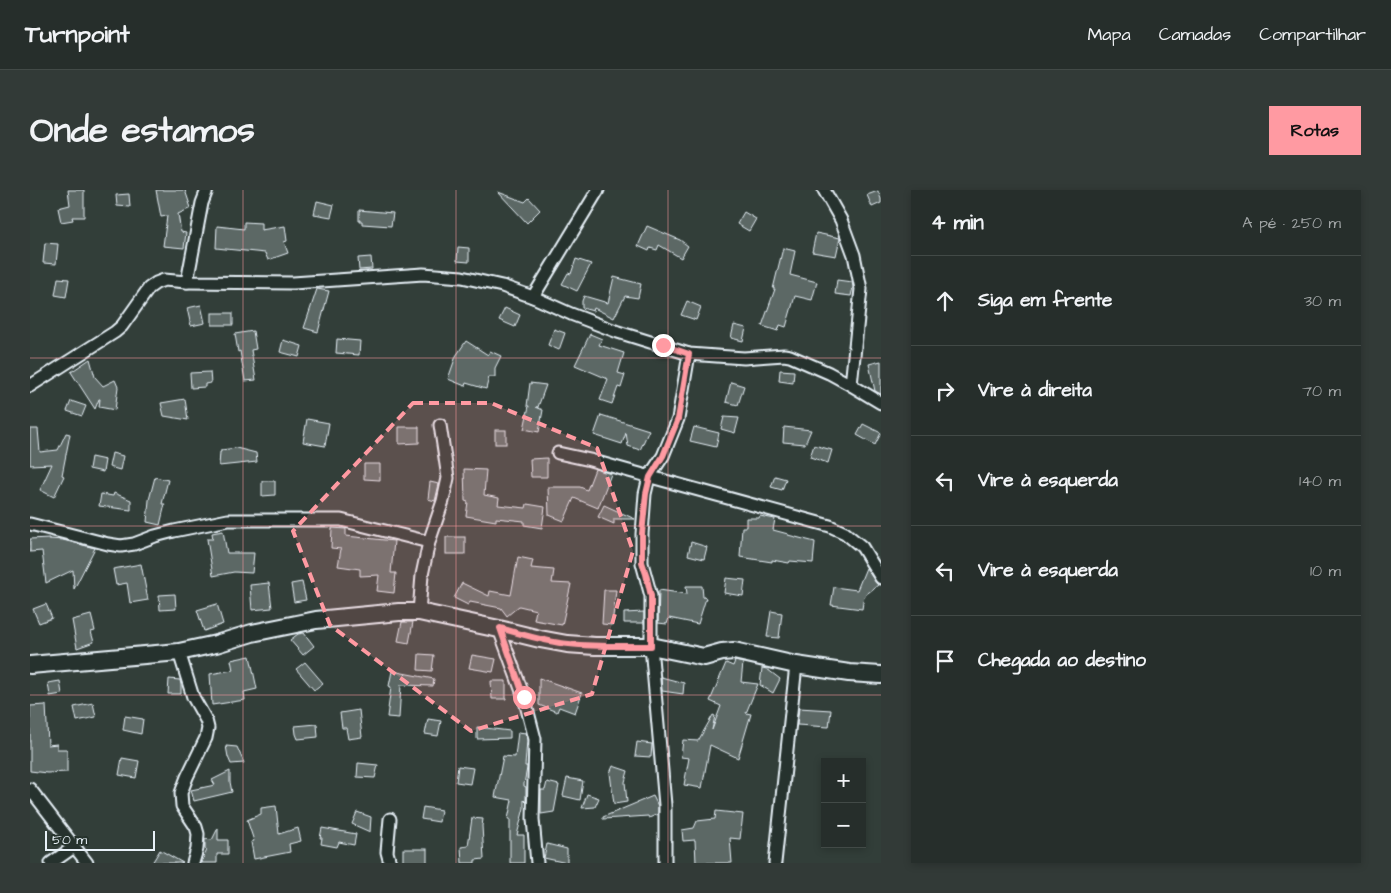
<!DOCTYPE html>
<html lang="pt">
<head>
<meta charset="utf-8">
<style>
  :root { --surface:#262e2b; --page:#323a37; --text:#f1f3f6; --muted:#a4a8a9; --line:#424a47; --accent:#ff9aa2 }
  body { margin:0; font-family:"Architects Daughter",sans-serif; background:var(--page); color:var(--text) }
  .controls { position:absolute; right:15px; bottom:15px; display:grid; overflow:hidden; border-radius:0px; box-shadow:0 2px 8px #0003 }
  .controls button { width:45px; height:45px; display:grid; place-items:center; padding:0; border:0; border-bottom:1px solid var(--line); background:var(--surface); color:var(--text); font:25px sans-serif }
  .scale { position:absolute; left:15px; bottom:12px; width:110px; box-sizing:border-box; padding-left:5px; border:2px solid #e8f1f8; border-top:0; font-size:14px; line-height:18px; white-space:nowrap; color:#e8f1f8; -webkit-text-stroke:4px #26332d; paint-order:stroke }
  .stop { position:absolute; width:15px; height:15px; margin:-11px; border:4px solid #ff9aa2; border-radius:50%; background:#fff }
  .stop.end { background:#ff9aa2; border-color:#fff; box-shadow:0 1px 5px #0008 }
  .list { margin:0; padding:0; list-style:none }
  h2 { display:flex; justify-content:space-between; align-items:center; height:65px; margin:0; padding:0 20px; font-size:21px }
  h2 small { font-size:16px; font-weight:400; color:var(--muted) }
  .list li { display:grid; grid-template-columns:32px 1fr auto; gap:15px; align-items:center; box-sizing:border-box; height:90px; padding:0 20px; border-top:1px solid var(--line) }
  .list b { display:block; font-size:19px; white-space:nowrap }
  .list em { font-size:16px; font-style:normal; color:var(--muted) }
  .icon { flex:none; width:28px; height:28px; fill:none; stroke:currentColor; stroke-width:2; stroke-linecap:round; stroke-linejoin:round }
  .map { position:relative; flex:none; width:851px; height:673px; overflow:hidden; border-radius:0px }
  header { display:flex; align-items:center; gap:30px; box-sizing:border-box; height:70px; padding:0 25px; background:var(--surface); border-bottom:1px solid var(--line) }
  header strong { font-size:24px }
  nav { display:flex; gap:28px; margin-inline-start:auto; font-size:18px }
  .intro { display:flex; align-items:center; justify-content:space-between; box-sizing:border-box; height:120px; padding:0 30px }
  h1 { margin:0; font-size:35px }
  .button { padding:12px 22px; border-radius:0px; background:var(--accent); color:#111; font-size:18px; font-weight:700 }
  main { display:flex; gap:30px; padding:0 30px }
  aside { flex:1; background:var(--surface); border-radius:0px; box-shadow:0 2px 8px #0003 }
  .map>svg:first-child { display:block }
</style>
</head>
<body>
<header>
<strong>Turnpoint</strong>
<nav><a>Mapa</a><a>Camadas</a><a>Compartilhar</a></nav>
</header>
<div class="intro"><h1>Onde estamos</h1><a class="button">Rotas</a></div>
<main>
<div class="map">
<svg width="851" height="673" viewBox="0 0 851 673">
  <rect width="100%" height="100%" fill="#323e39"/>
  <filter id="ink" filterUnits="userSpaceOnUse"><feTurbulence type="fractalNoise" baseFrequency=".02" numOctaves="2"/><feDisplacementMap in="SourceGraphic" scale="10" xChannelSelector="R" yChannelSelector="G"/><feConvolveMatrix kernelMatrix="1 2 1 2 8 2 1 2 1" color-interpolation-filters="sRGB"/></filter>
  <g filter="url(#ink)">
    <g fill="#5c6865" stroke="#e8f1f8">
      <path d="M38 0H54V27H42L43 30 31 32 28 18 40 15Z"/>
      <path d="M126 0H155L161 18 148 24 151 42 156 43 154 58 133 56 137 26 131 27Z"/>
      <path d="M848 1 851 9V13L842 17 837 5Z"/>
      <path d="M468 2 495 12 499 8 510 20 497 33Z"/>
      <path d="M99 4 100 17 87 16 86 5Z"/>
      <path d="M287 11 304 15 301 27 284 24Z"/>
      <path d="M329 20 363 23 361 36 332 34V31H329Z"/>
      <path d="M714 22 726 29 719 41 707 34Z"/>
      <path d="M214 32 231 33V40L255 36 257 51 254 52 258 63 238 70 235 63 186 58 187 36 214 39Z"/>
      <path d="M617 36 650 50 658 56 651 68 629 55 627 60 620 58 619 61 608 56Z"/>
      <path d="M786 43 810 48 806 66 782 62Z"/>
      <path d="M15 53 28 54 26 74 13 73Z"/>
      <path d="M428 57 439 58V72L427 71Z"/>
      <path d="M753 58 765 61 760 85 787 92 782 110 765 106 756 137 750 135 748 141 732 136 745 99H743Z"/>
      <path d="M341 67 342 79 329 80 328 68Z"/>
      <path d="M546 69 561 74 547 101 532 94 538 83 541 84Z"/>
      <path d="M584 87 611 94 608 108 595 106 584 128 564 118 563 121 552 118V111L554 106 578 113Z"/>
      <path d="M28 88 39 89 36 107 25 105Z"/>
      <path d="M807 90 822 92 823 97 821 106 805 104Z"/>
      <path d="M287 99 299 101 288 142 274 138Z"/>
      <path d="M657 111 671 117 666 130 651 125Z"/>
      <path d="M171 115 175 133 161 136 157 118Z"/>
      <path d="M475 118 490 125 485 137 469 130Z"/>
      <rect x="182" y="123" width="21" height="12"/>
      <path d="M704 135 716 138 713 151 701 148Z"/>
      <path d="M524 139 535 143 529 160 518 155Z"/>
      <path d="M223 141 226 159 221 160 226 190 215 191 210 161 208 162 205 144Z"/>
      <path d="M560 144 572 149 569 155 594 163 588 183 595 185 591 198 588 197 582 214 570 210 578 189 545 175Z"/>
      <path d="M307 149 330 151 329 165 306 163Z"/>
      <path d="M253 150 272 156 269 167 250 162Z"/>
      <path d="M436 151 458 165 460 161 471 166 465 178V187H459L456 199 436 193 435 196 418 189 426 166Z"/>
      <path d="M60 169 65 187 73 196 85 190 88 197 85 220 69 217 70 209H69L65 219 41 182Z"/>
      <path d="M851 171V204L845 201 839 174Z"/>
      <path d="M750 180 764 181 763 193 749 191Z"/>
      <path d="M180 182 181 193 175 194V197L161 198 160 183Z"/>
      <path d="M701 192 714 196 708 215 696 212Z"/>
      <path d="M500 193 516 195 508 217H506L513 220 509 242 494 239 499 216H497Z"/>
      <path d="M155 209 158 230 134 226 131 213Z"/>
      <path d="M41 211 56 216 52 226 37 221Z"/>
      <path d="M571 225 619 240 610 260 598 256 596 243 592 254 564 245Z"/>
      <path d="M694 227 709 228 705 243 691 239Z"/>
      <path d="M277 229 299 233 295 256 273 252Z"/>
      <path d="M833 234 851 243 845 255 827 245Z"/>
      <path d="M369 237H389V253L369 254Z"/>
      <path d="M664 237 689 243 686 257 660 251Z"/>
      <path d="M754 237 781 240 775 254 753 252Z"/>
      <path d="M0 239H8L10 262 28 260 36 243 40 244 32 285 34 286 24 307 10 300 22 274 0 275Z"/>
      <rect x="465" y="240" width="11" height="14"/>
      <path d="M784 255 802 260 798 273 780 267Z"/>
      <path d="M206 258 226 263 227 272 189 276 190 262H191V260Z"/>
      <path d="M82 263 93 266 90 280 79 277Z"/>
      <path d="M61 267 75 270 73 282 59 279Z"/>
      <path d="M517 268V287H501L500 269Z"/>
      <path d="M334 274H350V290L334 289Z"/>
      <path d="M434 279 456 280 454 305 469 308 468 315 496 318 497 314 515 317 512 338 494 335V331L466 328V331L436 326 438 312 435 311Z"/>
      <path d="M565 279 581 284 568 318 544 308 534 331 519 325 518 297H550L557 300Z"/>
      <path d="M745 286 756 289 752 300 741 297Z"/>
      <path d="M125 287 138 290 132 314H135L130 335 117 332 119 310Z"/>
      <path d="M232 291H245V305L232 306Z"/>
      <path d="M400 292 409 294 405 311 398 309Z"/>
      <path d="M84 303 101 310V320L69 316 71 304 83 306Z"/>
      <path d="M574 315 605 329H584V334L568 327Z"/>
      <path d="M730 326 745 329 743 340 758 344V345L785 352 783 373 760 371 759 373 742 370V372L710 367 712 337H716V328H729Z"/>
      <path d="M302 338 316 339V346L364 351 361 383H366L364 403 347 401 349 385 330 386V379L308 376 311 359 301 358Z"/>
      <path d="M193 341 197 363H224L222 383 204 382 183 386 177 349H183L182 343Z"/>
      <rect x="416" y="347" width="19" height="17"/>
      <path d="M19 348V349L33 350 65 358 44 399 43 380 16 393 12 361 0 362V349Z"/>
      <path d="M661 352 677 357 674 369 658 365Z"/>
      <path d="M488 367 503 370 501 378 524 380 522 393 541 394 532 435 504 430 506 420 489 416 477 426 471 418 440 412 438 415 424 408 432 393 459 406 460 401 481 405Z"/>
      <path d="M111 374 118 410 100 413 97 393 86 395 83 379Z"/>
      <path d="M836 378 848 395 834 406 832 419 801 415 804 397 827 400Z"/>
      <path d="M696 388 715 390 713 406 694 403Z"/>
      <path d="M272 392 276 410 264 412 261 394Z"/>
      <path d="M239 393 242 418 222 420 220 395Z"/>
      <path d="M656 396H672L673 407 676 408 668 434 639 428 637 434 628 433 629 400 657 404Z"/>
      <path d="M574 400H586L582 435 572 434Z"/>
      <path d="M145 404 146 419 130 420 129 405Z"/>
      <path d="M16 414 22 428 9 433 3 419Z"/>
      <path d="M187 414 193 434 174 441 167 420Z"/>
      <path d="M741 421 752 423 749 448 737 447Z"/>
      <path d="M614 422V433H594V423Z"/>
      <path d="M61 425 65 441 61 442 64 452 47 458 42 430Z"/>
      <path d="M372 432H383L379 453 368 451Z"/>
      <path d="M274 443 284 456 273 465 260 450 268 444Z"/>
      <path d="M389 464 404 465 402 481 388 480Z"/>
      <path d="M442 465 466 469 463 482 439 478Z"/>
      <path d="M220 466 227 499 214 502 215 510 182 515 180 484 203 480 201 470Z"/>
      <path d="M705 471 713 473 711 492 728 494 716 523 721 524 708 568 680 555 672 598 654 595 659 568 651 567 653 550 668 551 683 525 685 526 682 540 691 516 680 511 696 473 703 476Z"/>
      <path d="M275 472 293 493 284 500 266 479Z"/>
      <path d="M732 478 737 479 750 489 743 503 730 495Z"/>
      <path d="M362 481 404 489 403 496 371 495 369 528 357 527 361 497 359 496Z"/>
      <path d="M631 487 654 493 653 504 632 501Z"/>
      <path d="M509 488 552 503 545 523 529 517 527 522 509 515Z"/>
      <path d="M139 489 150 490 151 495V504H138Z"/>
      <path d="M30 491 32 504 20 506 18 493Z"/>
      <path d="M461 491H476V509H462Z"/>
      <path d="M63 513 66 527 47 531 44 517Z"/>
      <path d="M16 515 18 555 27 554V559H37V582L17 583 0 581V516Z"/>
      <path d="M769 518 801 520 799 537 767 535Z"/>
      <path d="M329 520 332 547 318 549 316 538H312L310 523Z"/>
      <path d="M95 526 113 529 111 544 93 540Z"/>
      <path d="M398 529 411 531 408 546 395 544Z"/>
      <path d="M287 534 288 547 268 549 266 544 265 536Z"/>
      <path d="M447 537 480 541V548L447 549Z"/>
      <path d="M488 542 496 543 497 550 495 576H497V578L494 594V596L496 597V612L494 610V618L487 645H494V673H480V629H478L482 610 465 607 473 566 485 567Z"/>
      <path d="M607 552 622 554 621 567 605 566Z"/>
      <path d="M196 556 207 557 214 573 201 574 198 567Z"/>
      <path d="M92 568 109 571 106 588 89 585Z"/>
      <path d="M328 573 348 575 345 588 327 587Z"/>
      <path d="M428 576 443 578 440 594 426 592Z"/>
      <path d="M583 576 598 581 595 592 597 612 584 614 580 583Z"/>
      <path d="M200 581V592L202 602 164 611 161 600 185 595 182 590Z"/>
      <path d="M537 588 553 591 550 610 533 606Z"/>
      <path d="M517 592 529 595 524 622 511 624V600H515Z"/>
      <path d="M557 604 569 608 565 617 552 618Z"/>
      <path d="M623 606 628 616V624L619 628 618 626 573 629V627Z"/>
      <path d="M246 616 249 644 268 638 271 651 259 654 260 662 224 669 221 652 224 651 217 630 231 624V618Z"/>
      <path d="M393 617 411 620 409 632 391 629Z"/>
      <path d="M686 621 713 624 710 649 700 648 702 673H666L665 650 653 651 652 640 664 638 667 631 685 629Z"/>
      <path d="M327 622 341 627 340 642 322 634Z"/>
      <path d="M442 628 453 629 452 636 454 669 445 670V673H432L431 657 438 656Z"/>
      <path d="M188 638V650H198V664H187V673H171L177 660 175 659V649L182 650Z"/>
      <path d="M292 638 326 644 324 655 309 652 307 657 291 654 292 648H290Z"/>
      <path d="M517 654 537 659V673L514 668Z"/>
      <rect x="373" y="659" width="24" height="14"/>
      <path d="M130 660 153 673H122Z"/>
    </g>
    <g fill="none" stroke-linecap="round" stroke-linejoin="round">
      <defs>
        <g id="street">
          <path d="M157 92 172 13 177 0"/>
          <path d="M503 107 568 0"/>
          <path d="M821 195 851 213"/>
          <path d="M0 196 85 142 92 136 119 98 126 93 134 90 157 92 263 93 393 84 432 87 472 96 503 107 541 124 588 142 659 164 714 168 754 165 760 166 799 183 821 195 831 99 824 65 811 30 794 0"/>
          <path d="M528 263 560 270 599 281 800 336 815 343 832 357 851 388"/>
          <path d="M0 334 78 354 91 356 104 354 125 346 144 341 198 330H311L399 352"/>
          <path d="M389 422 392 385 399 352 413 311 418 288 410 235"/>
          <path d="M469 439 494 507 505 549 503 629 507 673"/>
          <path d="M149 462 163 507 176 530 178 538 176 548 157 587 151 603 152 616 166 637 168 644 167 659 163 673"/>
          <path d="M0 599 57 673"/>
          <path d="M21 673 44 657"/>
          <path d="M360 673 357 662 360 629"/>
          <path d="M635 673V615L621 456V406L612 373V344L615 304 619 287 633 266 648 229 659 164"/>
          <path d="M745 673 766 475"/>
        </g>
        <path id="secondary" d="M0 475 149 462 186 454 222 443 286 430 369 422H389L469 439 510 449 537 454 565 456H621L674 467 692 462 704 461 766 475 819 483 851 485"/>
      </defs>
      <use href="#street" stroke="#e8f1f8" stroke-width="15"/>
      <use href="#secondary" stroke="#e8f1f8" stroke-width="20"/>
      <use href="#street" stroke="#26332d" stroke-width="11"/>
      <use href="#secondary" stroke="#26332d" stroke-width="16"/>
    </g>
  </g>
  <g fill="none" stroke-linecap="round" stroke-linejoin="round" filter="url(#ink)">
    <path stroke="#ff9aa2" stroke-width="6" d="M494 507 470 438C492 444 515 452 539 454 566 457 594 456 621 456V406L616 384 612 372V344L616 304 620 287 633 266 648 229 659 164 633 155"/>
  </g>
  <path fill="#ff9aa2" fill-opacity="0.2" stroke="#ff9aa2" stroke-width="4" stroke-dasharray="10 6" stroke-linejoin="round" d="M383 213H461L567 258 603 361 562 504 441 541 300 435 263 341Z"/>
  <path fill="none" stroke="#ff9aa2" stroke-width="1" stroke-opacity="0.55" d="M213 0V673M426 0V673M638 0V673M0 168H851M0 336H851M0 505H851"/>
</svg>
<div class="controls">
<button>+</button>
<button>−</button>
</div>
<div class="scale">50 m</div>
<div class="stop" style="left:494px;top:507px"></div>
<div class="stop end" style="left:633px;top:155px"></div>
</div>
<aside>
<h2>4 min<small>A pé · 250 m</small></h2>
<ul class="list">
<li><svg class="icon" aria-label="ahead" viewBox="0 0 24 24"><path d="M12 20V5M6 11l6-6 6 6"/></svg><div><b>Siga em frente</b></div><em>30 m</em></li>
<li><svg class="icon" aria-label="right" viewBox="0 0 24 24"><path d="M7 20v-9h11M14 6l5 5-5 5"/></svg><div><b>Vire à direita</b></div><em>70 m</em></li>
<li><svg class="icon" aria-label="left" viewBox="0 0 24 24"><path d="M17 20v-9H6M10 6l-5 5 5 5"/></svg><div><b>Vire à esquerda</b></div><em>140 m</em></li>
<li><svg class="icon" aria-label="left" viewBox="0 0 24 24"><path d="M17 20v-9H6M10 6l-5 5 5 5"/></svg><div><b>Vire à esquerda</b></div><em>10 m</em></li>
<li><svg class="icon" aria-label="arrive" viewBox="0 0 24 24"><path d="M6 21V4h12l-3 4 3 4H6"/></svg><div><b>Chegada ao destino</b></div></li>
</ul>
</aside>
</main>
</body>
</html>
